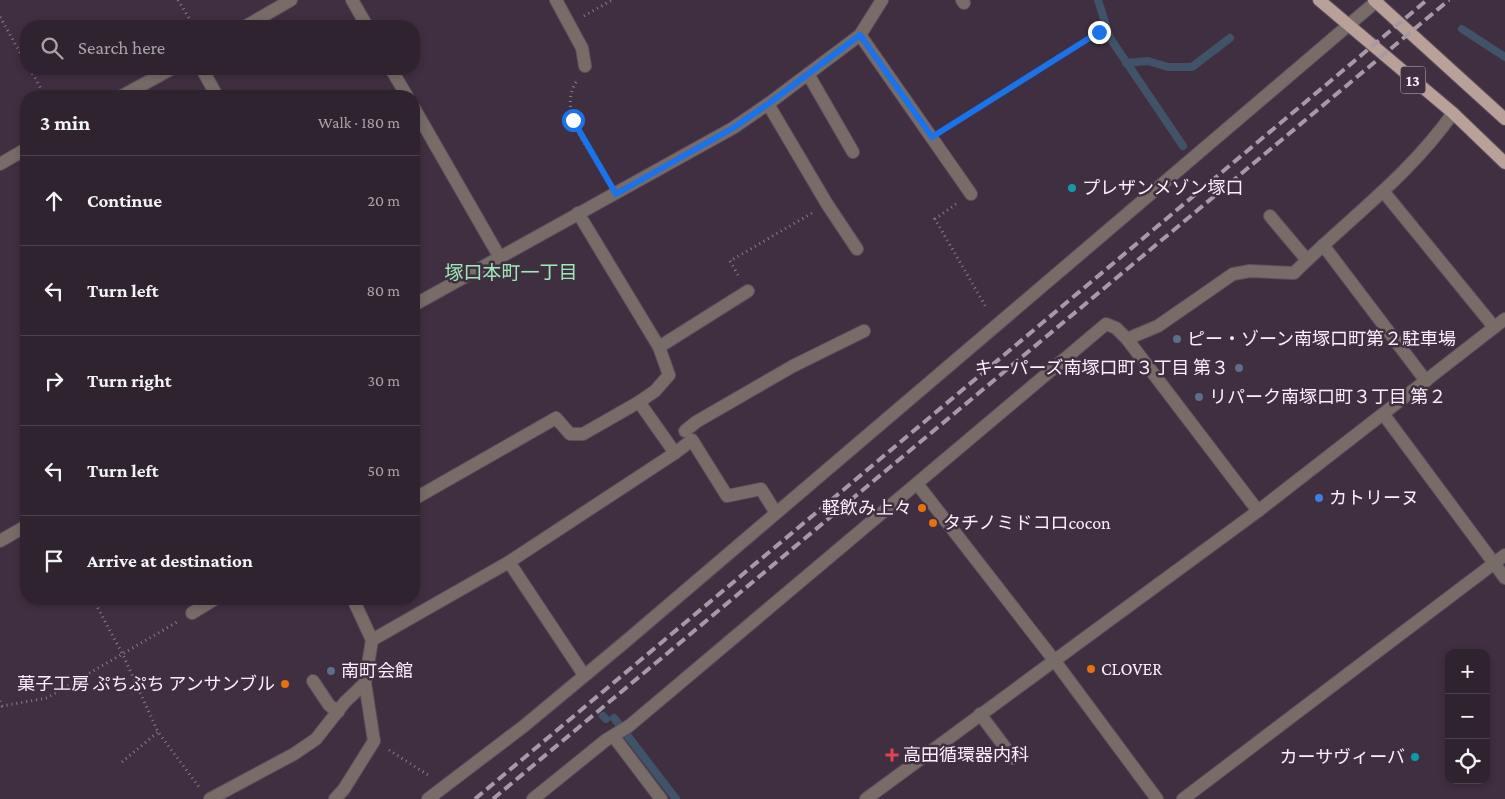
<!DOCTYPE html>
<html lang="en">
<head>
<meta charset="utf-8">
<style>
  :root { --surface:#302330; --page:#382b38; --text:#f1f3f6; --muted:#a8a4ab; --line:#4b404c }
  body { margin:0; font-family:"Crimson Pro","Noto Sans JP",serif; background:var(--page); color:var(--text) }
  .controls { position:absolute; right:15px; bottom:15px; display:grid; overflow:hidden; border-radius:10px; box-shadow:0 2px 8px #0003 }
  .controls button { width:45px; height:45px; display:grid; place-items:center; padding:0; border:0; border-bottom:1px solid var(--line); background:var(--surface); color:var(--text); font:25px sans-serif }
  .stop { position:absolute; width:15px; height:15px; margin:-11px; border:4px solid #1a73e8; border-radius:50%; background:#fff }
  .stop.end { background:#1a73e8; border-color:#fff; box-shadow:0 1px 5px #0008 }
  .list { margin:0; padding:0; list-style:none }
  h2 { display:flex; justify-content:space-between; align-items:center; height:65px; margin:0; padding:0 20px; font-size:21px }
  h2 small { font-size:16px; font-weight:400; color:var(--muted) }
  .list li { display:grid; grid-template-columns:32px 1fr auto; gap:15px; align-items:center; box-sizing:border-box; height:90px; padding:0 20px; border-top:1px solid var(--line) }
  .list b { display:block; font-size:19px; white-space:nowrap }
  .list em { font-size:16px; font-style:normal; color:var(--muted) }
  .icon { flex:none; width:28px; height:28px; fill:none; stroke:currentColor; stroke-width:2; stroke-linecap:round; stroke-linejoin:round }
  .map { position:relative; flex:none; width:1505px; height:799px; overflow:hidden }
  .search { position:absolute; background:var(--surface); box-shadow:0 2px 8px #0003; left:20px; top:20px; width:400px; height:55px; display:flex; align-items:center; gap:12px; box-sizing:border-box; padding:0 18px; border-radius:20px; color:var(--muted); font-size:19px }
  .panel { position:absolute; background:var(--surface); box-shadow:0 2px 8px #0003; left:20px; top:90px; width:400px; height:515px; border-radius:20px }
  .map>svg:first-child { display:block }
</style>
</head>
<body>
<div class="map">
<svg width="1505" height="799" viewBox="0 0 1505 799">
  <rect width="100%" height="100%" fill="#402f40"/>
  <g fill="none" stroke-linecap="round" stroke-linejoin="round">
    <g stroke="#405369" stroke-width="8">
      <path d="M1098 0 1110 38 1183 146"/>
      <path d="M1462 29 1505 57"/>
      <path d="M1126 63 1148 61 1168 67H1192L1230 38"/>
      <path d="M603 716 606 719"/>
      <path d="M614 718 676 799"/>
    </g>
    <defs>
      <g id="minor">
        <path d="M352 0 367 26"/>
        <path d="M556 0 582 48 585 66"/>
        <path d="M962 0 964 3"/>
        <path d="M246 26 291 0"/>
        <path d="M860 35 971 194"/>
        <path d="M202 69 217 96"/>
        <path d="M391 69 407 96"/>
        <path d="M808 74 853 152"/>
        <path d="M122 96 171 69"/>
        <path d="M768 104 827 204 857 249"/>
        <path d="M414 108 499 256"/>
        <path d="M0 164 26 149"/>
        <path d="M1383 191 1494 327"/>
        <path d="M1270 216 1307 260"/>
        <path d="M1323 245 1426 381"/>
        <path d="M414 305 733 128 768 104 860 35 882 0"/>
        <path d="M1127 339 1158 326 1233 274 1250 271 1294 273C1347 220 1409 176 1453 113"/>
        <path d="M659 347 748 291"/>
        <path d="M639 402 675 453 692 440 727 496 761 489 776 513"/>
        <path d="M1384 415 1505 578"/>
        <path d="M685 431 696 422 793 366 864 331"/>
        <path d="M918 485 1054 660 1157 799"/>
        <path d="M414 499 556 418 570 434H583L639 402 655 391 669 375 659 347 578 213"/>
        <path d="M0 541 26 526"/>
        <path d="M509 562 584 675"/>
        <path d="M192 613 215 599"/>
        <path d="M372 640 509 562 675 453"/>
        <path d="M313 681 329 705 338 712"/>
        <path d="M980 714 1013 758"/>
        <path d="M614 737 661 799"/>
        <path d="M210 799 294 754 316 739 345 702 365 683"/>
        <path d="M335 799 344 789 374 741 365 683 372 640 353 599"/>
        <path d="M428 799 524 726 625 642 1378 0"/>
        <path d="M533 799 606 740 629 726 1106 324 1116 328 1127 339 1258 511"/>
        <path d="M866 799 1258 511 1505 319"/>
        <path d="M1183 799 1505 555"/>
      </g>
      <g id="major">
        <path d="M1319 0 1453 113 1505 163"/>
        <path d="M1374 0 1505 119"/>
      </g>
    </defs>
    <use href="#minor" stroke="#5e4e5e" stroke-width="14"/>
    <use href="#major" stroke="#5e4e5e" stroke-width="14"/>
    <g stroke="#8a7c8a" stroke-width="3" stroke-dasharray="1 4" stroke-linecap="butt">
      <path d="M178 0 194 26"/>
      <path d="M584 16 612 0"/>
      <path d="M0 17 26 63"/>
      <path d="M30 69 45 96"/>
      <path d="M576 82C557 114 590 150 606 177"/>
      <path d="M948 127 1099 32"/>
      <path d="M956 204 935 219 987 309"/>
      <path d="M738 275 730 261 812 213"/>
      <path d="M93 599 123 655 158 732 199 787"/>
      <path d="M0 701 2 706 47 698 177 622"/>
      <path d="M389 750 428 775"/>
      <path d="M122 762 158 732"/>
    </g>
    <use href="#minor" stroke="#786c68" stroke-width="12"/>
    <use href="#major" stroke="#b9a099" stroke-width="12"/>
    <g stroke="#a799a7" stroke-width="4" stroke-dasharray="10 5" stroke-linecap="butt">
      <path d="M475 799 1427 0"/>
      <path d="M493 799 1449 0"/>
    </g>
  </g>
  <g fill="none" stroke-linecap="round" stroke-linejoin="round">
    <path stroke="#1a73e8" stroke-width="6" d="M573 120 616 194 733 128 768 104 860 35 932 137 1099 32"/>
  </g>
  <g fill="#0f9aa8" stroke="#402f40" stroke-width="2">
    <circle cx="1072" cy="188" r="5"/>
    <circle cx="1415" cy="757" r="5"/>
  </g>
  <g fill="#5c6f8a" stroke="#402f40" stroke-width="2">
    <circle cx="1177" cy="339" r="5"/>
    <circle cx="1239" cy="368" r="5"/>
    <circle cx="1199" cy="397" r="5"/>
    <circle cx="331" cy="671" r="5"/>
  </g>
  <circle fill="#3f7fe0" stroke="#402f40" stroke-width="2" cx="1319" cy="498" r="5"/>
  <g fill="#e8710a" stroke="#402f40" stroke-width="2">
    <circle cx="922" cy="508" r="5"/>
    <circle cx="933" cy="523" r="5"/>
    <circle cx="1091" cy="669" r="5"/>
    <circle cx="285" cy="684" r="5"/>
  </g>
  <path fill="#e0444e" stroke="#402f40" stroke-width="2" d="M889.5 747.5h5v5h5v5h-5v5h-5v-5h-5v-5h5z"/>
  <g text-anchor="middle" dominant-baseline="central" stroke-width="5" stroke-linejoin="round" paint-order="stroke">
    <rect fill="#402f40" stroke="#c2b5c2" stroke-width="1" x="1400.5" y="66.5" width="25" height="27" rx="4"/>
    <g font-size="16" font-weight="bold" fill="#f9eef9">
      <text x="1413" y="80">13</text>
    </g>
    <g font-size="18" fill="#f9eef9" stroke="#402f40" text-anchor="start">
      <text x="1082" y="188">プレザンメゾン塚口</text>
      <text x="1187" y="339">ピー・ゾーン南塚口町第２駐車場</text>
      <text x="1229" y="368" text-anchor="end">キーパーズ南塚口町３丁目 第３</text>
      <text x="1209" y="397">リパーク南塚口町３丁目 第２</text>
      <text x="1329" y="498">カトリーヌ</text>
      <text x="912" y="508" text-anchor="end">軽飲み上々</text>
      <text x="943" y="523">タチノミドコロcocon</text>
      <text x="1101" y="669">CLOVER</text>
      <text x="341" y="671">南町会館</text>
      <text x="275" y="684" text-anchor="end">菓子工房 ぷちぷち アンサンブル</text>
      <text x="903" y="755">高田循環器内科</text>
      <text x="1405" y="757" text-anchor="end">カーサヴィーバ</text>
    </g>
    <g font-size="19" fill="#9ee7b6" stroke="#402f40">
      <text x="511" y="272">塚口本町一丁目</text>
    </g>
  </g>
</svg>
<div class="controls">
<button>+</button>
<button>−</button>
<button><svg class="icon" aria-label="locate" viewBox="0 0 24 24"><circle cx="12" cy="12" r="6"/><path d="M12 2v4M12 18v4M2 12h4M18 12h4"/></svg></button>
</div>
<div class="stop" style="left:573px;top:120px"></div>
<div class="stop end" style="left:1099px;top:32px"></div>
<div class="search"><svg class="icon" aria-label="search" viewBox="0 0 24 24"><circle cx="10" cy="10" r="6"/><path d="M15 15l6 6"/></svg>Search here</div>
<section class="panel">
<h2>3 min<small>Walk · 180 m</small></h2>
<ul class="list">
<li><svg class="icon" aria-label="ahead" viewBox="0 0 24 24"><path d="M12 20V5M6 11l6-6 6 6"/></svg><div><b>Continue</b></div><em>20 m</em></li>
<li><svg class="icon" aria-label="left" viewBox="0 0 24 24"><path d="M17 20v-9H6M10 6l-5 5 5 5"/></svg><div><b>Turn left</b></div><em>80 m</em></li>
<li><svg class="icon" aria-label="right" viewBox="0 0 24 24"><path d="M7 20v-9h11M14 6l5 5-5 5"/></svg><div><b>Turn right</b></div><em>30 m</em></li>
<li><svg class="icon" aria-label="left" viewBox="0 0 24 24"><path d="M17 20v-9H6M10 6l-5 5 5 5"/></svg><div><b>Turn left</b></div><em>50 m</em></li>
<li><svg class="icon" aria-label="arrive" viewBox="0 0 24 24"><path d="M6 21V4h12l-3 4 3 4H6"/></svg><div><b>Arrive at destination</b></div></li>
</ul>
</section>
</div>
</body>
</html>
